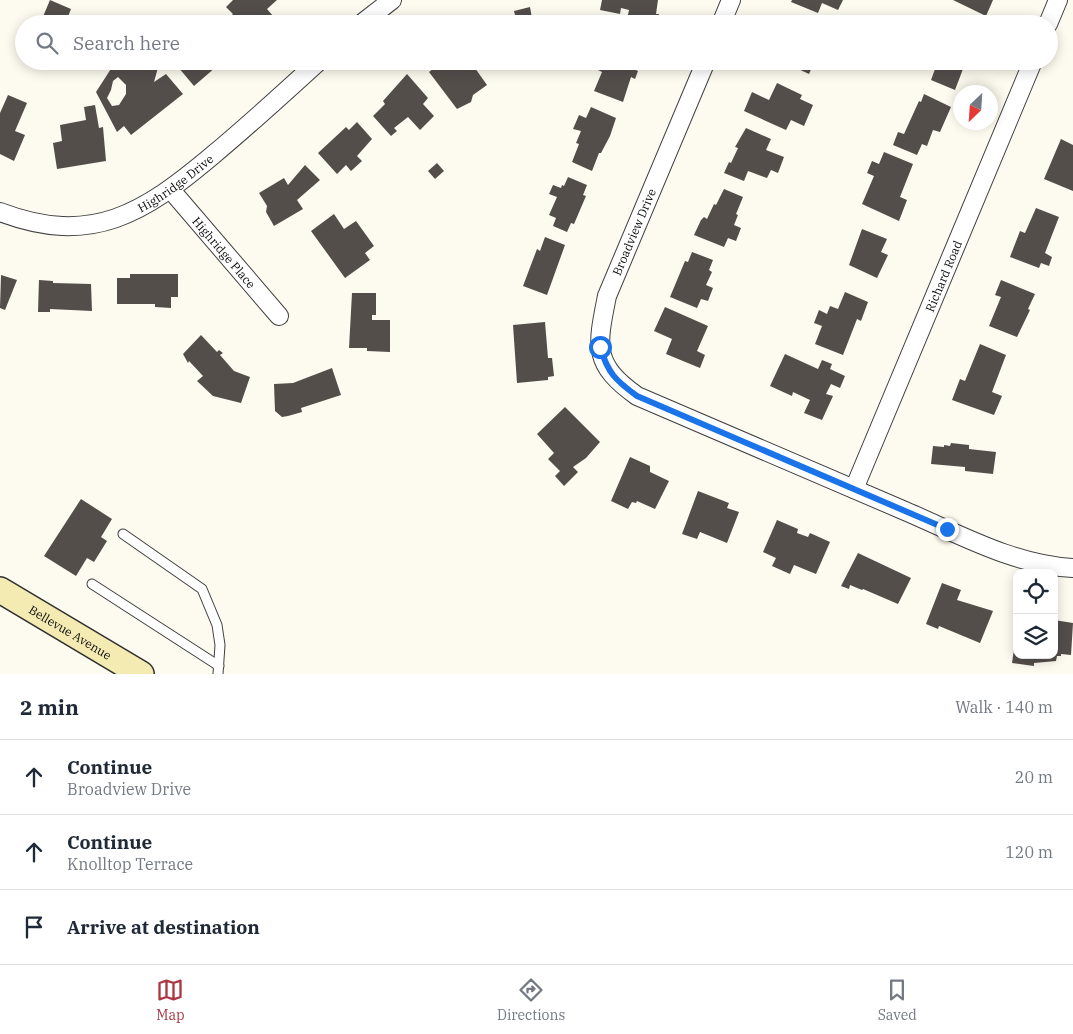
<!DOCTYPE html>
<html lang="en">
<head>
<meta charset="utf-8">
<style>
  :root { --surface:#fff; --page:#f2f2f3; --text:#1f2937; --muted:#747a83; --line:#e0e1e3; --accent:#aa3741 }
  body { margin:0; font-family:"IBM Plex Serif",serif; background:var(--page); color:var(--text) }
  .controls { position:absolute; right:15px; bottom:15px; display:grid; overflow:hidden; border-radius:10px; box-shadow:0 2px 12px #0003 }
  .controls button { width:45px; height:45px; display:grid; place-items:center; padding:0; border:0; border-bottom:1px solid var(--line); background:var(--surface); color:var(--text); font:25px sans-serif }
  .compass { position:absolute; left:953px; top:85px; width:45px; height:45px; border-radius:50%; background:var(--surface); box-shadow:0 2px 12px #0003; rotate:205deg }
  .stop { position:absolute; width:15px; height:15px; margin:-11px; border:4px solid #1a73e8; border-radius:50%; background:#fff }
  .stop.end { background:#1a73e8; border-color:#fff; box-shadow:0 1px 5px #0008 }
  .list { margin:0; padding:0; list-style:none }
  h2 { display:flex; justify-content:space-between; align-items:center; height:65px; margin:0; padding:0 20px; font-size:21px }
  h2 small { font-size:16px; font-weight:400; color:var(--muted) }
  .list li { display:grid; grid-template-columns:32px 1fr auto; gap:15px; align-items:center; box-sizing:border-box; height:75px; padding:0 20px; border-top:1px solid var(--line) }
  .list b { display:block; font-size:19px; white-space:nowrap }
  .list p { margin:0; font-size:16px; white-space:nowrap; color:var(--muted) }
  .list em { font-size:16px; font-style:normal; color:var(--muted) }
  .icon { flex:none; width:28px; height:28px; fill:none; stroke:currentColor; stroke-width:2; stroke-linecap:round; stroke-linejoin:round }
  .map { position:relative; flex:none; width:1073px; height:674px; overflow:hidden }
  .search { position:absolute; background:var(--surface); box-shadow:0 2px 12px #0003; left:15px; right:15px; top:15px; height:55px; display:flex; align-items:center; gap:12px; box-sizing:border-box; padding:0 18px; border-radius:28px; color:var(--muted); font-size:19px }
  .sheet { height:290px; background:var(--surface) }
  nav { display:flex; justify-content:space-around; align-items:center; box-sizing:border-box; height:70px; border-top:1px solid var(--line); background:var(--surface); font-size:14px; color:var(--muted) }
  nav a { display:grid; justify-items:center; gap:2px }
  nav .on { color:var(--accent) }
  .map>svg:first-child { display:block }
</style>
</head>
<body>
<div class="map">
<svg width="1073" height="674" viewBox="0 0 1073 674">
  <rect width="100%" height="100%" fill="#fdfaef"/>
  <g fill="#544e4b" fill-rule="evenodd">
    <path d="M50 0 71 9 65 24H36L38 17 42 19Z"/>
    <path d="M233 0H277L267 9 273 16 265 24H227L225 21 233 14 226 7Z"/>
    <path d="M602 0H658L656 14H659L658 21 654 20V24H626L629 10 621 8 620 14 600 10Z"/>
    <path d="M792 0H843L838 10 822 3 818 13 791 2Z"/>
    <path d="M953 0H993L986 16Z"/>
    <path d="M530 7 533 24H499L511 20V16L515 15 514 11Z"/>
    <path d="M25 61H49L46 70Z"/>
    <path d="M116 61 139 68 141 61 159 64 154 82 166 74 183 94 131 135 124 126 117 132 96 92ZM118 77 126 85V94L119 105 112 106 107 98 111 90 113 81Z"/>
    <path d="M173 61H211L216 67 194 86Z"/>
    <path d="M443 61H470L487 85 473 95 471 102 457 109 429 72Z"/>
    <path d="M599 61H638L634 69 638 71 635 79 631 77 623 102 594 91 602 72 596 69Z"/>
    <path d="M781 61H827L823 69 813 65 809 74Z"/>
    <path d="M938 61H966L955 90 931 80Z"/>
    <path d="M407 74 428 98 423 104 434 116 420 130 408 117 394 128 397 131 391 136 373 116 385 104 383 101Z"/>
    <path d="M777 83 802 95 800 99 813 105 804 126 791 120 786 130 744 111 752 92 769 100Z"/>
    <path d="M924 94 951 107 940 132 933 130 927 146 922 144 917 155 893 145 898 132 904 134 919 101 921 102Z"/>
    <path d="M8 95 27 103 15 131 25 135 14 161 0 154V113Z"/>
    <path d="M95 105 99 128 103 127 106 161 57 169 53 143 62 141 60 125 86 120 84 107Z"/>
    <path d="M591 107 616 118 610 136 601 153H599L592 171 572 162 579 144 576 143 581 131 573 129 579 115 586 118Z"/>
    <path d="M357 122 372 139 357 156 362 161 351 171 346 165 337 174 318 153 346 127 349 130Z"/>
    <path d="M746 128 771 139 766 150 784 157 778 173 771 170 767 178 748 171 744 181 724 173 729 162 731 163 738 148 735 147Z"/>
    <path d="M1061 139 1073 145V191L1044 179Z"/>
    <path d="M884 152 913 164 900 197 907 200 899 221 862 204 874 176 867 173 872 161 879 164Z"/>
    <path d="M437 163 444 171 435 179 428 171Z"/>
    <path d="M305 165 320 180 297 200 303 209 274 226 266 212 267 206 259 193 284 178 288 185Z"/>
    <path d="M568 177 587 185 583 195 586 196 574 224 571 223 567 232 553 226 556 218 549 215 557 197 549 194 553 185 561 188 562 185 564 186Z"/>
    <path d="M724 189 743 197 736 214 738 215 734 225 741 228 736 241 728 238 724 247 694 235 701 220 704 217 707 219 714 204 716 205Z"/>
    <path d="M1036 208 1059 217 1045 253 1052 257 1049 266 1041 263 1039 268 1010 257 1020 231 1025 233Z"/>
    <path d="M334 214 344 229 356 221 374 246 365 253 370 260 345 278 311 231Z"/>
    <path d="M862 229 887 239 881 252 888 255 877 278 849 265Z"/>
    <path d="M545 237 565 245 547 295 523 286 537 249 540 251Z"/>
    <path d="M692 252 713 260 709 270 712 272 706 285 713 288 708 301 701 299 697 308 670 297 685 261 688 262Z"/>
    <path d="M130 274H178V297H171V308L155 307V304H117V278H130Z"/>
    <path d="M1 275 17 280 5 310 0 308Z"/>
    <path d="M39 280 53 281V283L91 284 92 311 50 309V312H38Z"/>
    <path d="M1001 280 1035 294 1028 309 1030 310 1017 337 989 326 1001 297 995 295Z"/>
    <path d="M845 292 868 302 861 321 857 319 843 355 815 344 822 326 814 323 819 310 827 314 830 306 838 309Z"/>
    <path d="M352 293H376V315H372V320H390V352L367 351V348H349Z"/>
    <path d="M665 307 708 326 697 351 705 355 700 368 666 354 672 339 654 331Z"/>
    <path d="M545 322 548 358H552L554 376 548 377V380L517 383 513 325Z"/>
    <path d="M201 335 217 352 219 350 223 353 220 355 234 371 250 377 241 403 213 396 197 381 203 376 189 361 188 363 183 354Z"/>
    <path d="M980 344 1006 355 992 392 1002 396 994 415 952 400 960 379 965 381Z"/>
    <path d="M785 354 818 369 822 360 832 364 830 369 845 376 840 388 831 384 826 394 833 396 822 420 804 413 810 400 793 392 792 396 770 386Z"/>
    <path d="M332 368 341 395 301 408 302 412 288 416 282 417 275 411 274 384 293 383Z"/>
    <path d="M565 407 600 442 586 458 573 467 578 472 564 486 555 476 560 471 548 459 554 453 537 434Z"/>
    <path d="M951 443 969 445V449L996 452 993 474 965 471V467L931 464 933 446 944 447V445L950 446Z"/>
    <path d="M630 457 650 466V472L669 481 655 509 637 501 636 503 632 502 628 509 611 501Z"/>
    <path d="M698 491 729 503 727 508 739 512 727 543 700 532 697 539 682 534Z"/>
    <path d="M81 499 112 519 101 537 107 541 94 562 87 558 76 576 44 556Z"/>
    <path d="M777 520 798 529 797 533 808 537 810 533 830 542 816 574 794 565 790 574 772 566 776 558 763 552Z"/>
    <path d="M858 553 911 578 898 604 863 589 862 590 850 585 849 589 841 586Z"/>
    <path d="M942 583 961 590 957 600 993 611 980 643 939 626 938 629 926 624Z"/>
    <path d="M1054 620 1073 623 1071 655 1061 654V656H1057L1056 661 1034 663V666L1012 663 1016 635 1017 655H1054Z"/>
  </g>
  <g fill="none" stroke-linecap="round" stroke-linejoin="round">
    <defs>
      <g id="lane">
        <path d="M123 534 202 589 217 625 220 645 218 674"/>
        <path d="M92 584 219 666"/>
      </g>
      <g id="street">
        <path d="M361 24 392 0"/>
        <path d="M721 24 731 0"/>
        <path d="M1048 24 1058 0"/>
        <path d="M706 61 607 296C597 346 592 364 637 396 727 434 816 473 905 511 959 534 1014 565 1073 568"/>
        <path id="s1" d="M171 190 279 316"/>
        <path id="s2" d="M0 212C92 247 144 213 213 155 249 125 284 93 319 61"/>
        <path id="s3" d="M854 489 1033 61"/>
      </g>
      <g id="secondary">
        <path id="s4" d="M0 590 141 674"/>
      </g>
    </defs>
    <use href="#lane" stroke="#404040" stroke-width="11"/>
    <use href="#street" stroke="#404040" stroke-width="20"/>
    <use href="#secondary" stroke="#2f2f2f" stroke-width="28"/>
    <use href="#lane" stroke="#fff" stroke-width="9"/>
    <use href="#street" stroke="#fff" stroke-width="18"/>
    <use href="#secondary" stroke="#f4ebb2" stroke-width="25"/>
  </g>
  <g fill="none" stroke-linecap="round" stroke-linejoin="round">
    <path stroke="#1a73e8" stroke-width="6" d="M600 347C608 373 615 380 637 396L947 529"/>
  </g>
  <g text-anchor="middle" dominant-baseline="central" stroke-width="5" stroke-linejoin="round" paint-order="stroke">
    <g font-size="12" fill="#0d0d0d" stroke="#fff">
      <text stroke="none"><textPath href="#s2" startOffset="188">Highridge Drive</textPath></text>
      <text transform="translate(634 232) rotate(-67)">Broadview Drive</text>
      <text stroke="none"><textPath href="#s1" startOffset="82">Highridge Place</textPath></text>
      <text stroke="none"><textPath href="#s3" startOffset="231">Richard Road</textPath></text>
      <text stroke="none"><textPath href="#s4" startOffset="82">Bellevue Avenue</textPath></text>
    </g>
  </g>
</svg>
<div class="controls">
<button><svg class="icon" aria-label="locate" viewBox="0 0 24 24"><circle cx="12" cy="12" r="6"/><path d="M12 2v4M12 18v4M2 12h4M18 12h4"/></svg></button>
<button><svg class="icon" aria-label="layers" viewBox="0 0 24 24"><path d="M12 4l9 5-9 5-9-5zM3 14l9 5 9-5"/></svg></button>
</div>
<svg class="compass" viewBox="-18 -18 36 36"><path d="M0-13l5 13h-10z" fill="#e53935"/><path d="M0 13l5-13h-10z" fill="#747a83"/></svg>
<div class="stop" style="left:600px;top:347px"></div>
<div class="stop end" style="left:947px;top:529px"></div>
<div class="search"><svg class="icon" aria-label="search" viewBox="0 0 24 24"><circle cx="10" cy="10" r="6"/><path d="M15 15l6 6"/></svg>Search here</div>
</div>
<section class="sheet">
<h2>2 min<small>Walk · 140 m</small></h2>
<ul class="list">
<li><svg class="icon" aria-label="ahead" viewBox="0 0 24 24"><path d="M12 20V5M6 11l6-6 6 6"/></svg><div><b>Continue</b><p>Broadview Drive</p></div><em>20 m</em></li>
<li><svg class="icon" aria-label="ahead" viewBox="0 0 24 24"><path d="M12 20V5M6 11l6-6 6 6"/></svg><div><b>Continue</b><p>Knolltop Terrace</p></div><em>120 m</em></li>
<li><svg class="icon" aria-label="arrive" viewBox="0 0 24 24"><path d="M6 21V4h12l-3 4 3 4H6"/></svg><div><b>Arrive at destination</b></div></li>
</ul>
</section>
<nav>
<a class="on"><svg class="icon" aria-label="map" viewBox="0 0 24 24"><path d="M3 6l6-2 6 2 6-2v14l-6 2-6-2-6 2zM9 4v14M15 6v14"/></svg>Map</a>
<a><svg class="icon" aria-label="directions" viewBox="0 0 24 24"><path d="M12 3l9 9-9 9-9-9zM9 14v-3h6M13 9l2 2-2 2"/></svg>Directions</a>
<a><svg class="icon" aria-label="saved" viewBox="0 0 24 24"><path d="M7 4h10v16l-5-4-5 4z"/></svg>Saved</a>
</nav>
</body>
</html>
